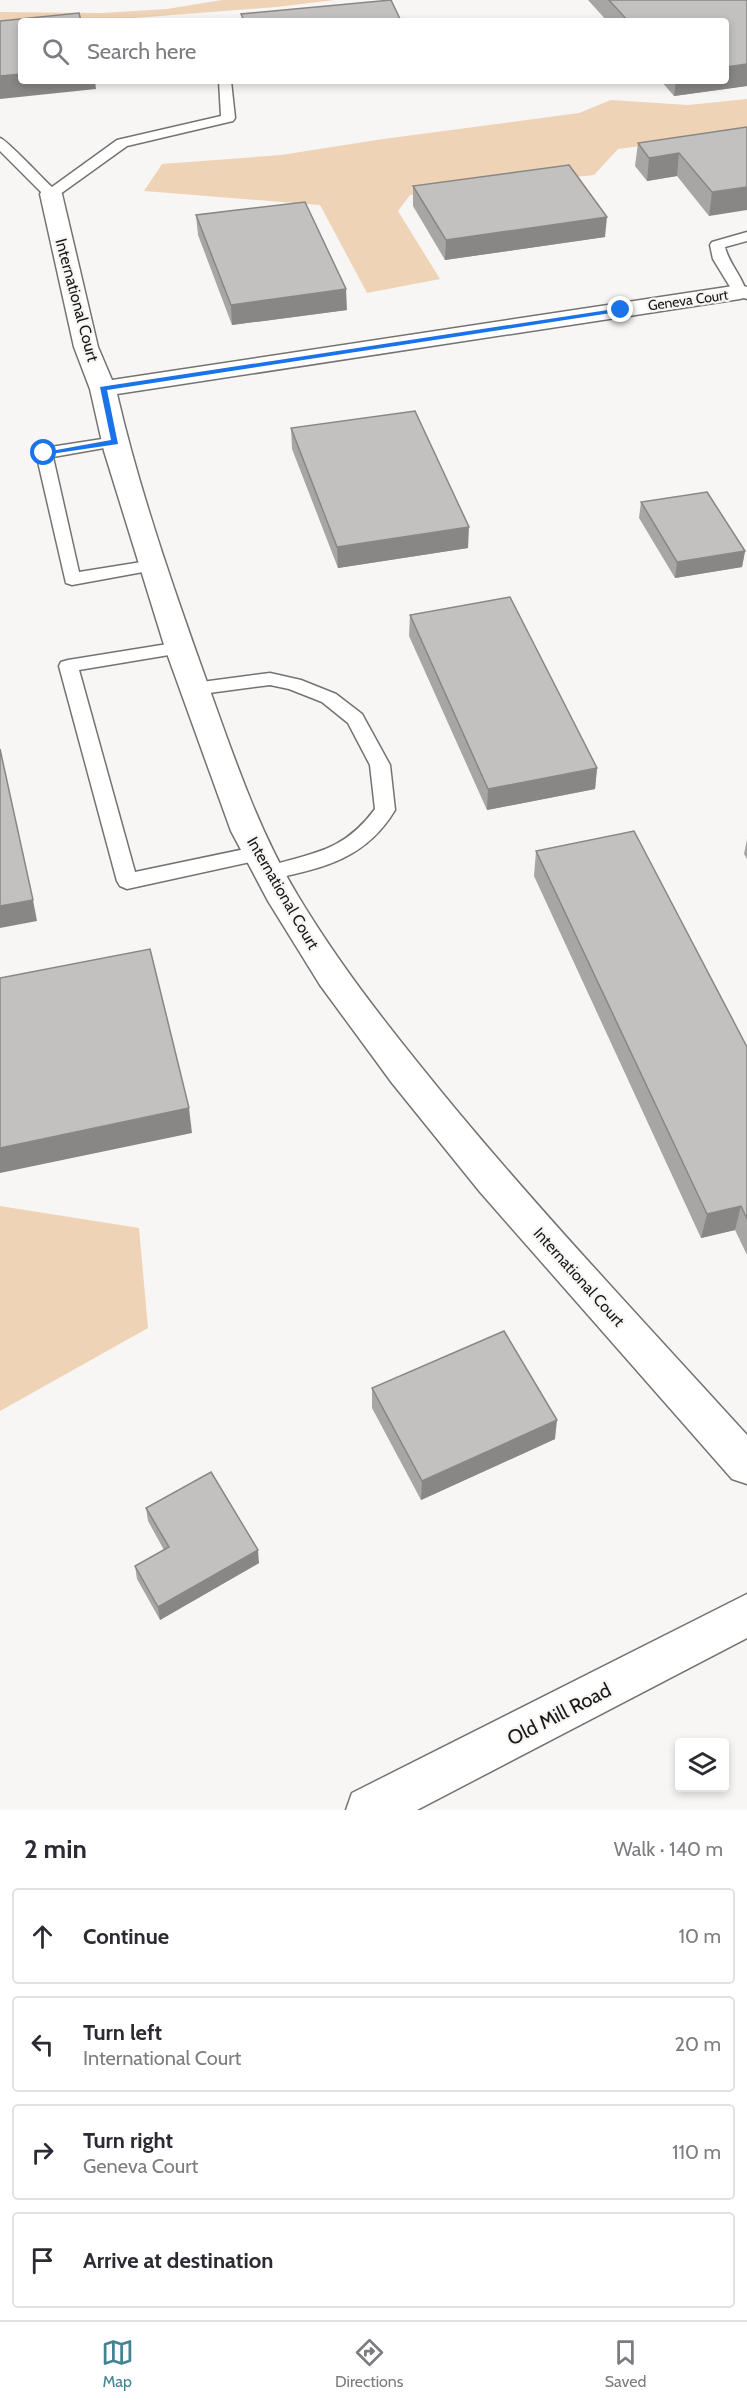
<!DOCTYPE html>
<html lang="en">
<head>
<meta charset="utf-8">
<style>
  :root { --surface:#fff; --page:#f2f2f3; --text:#2b2b33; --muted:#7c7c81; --line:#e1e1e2; --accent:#418593 }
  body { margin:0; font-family:Cabin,sans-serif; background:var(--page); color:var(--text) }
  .controls { position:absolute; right:18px; bottom:18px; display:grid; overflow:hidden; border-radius:6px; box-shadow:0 3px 9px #0003 }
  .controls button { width:54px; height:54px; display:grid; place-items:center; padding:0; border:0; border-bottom:2px solid var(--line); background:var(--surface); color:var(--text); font:30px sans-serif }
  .stop { position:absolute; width:18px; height:18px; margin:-14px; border:4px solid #1a73e8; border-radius:50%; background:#fff }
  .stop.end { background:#1a73e8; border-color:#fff; box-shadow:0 2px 6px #0008 }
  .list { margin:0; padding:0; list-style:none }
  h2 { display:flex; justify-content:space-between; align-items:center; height:78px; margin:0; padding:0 24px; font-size:26px }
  h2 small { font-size:20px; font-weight:400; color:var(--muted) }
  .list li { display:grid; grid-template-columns:39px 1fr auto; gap:18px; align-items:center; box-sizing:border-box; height:96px; margin:0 12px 12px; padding:0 12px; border:2px solid var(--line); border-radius:6px }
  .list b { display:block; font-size:22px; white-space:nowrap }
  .list p { margin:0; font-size:20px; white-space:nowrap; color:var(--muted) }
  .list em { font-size:20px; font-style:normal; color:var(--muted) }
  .icon { flex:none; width:33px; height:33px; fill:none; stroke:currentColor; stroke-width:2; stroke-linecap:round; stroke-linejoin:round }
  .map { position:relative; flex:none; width:747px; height:1810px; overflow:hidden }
  .search { position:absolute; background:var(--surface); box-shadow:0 3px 9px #0003; left:18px; right:18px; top:18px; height:66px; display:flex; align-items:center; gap:15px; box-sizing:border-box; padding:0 21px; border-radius:6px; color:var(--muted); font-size:22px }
  .sheet { height:510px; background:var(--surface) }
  nav { display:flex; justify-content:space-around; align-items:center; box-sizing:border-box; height:84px; border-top:2px solid var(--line); background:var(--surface); font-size:16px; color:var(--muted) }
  nav a { display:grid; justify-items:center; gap:3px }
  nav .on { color:var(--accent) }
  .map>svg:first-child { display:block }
</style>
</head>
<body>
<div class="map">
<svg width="747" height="1810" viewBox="0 0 747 1810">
  <rect width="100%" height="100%" fill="#f8f6f4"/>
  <g fill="#efd3b6">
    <path d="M222 0H334L277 7 96 21H21L0 28V12L101 13 167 9Z"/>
    <path d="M747 99V132L618 149 594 175 410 195 398 211 440 279 367 293 320 205 144 191 162 164 281 155 383 139 579 113 611 100 688 105Z"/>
    <path d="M0 1206 139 1228 148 1328 0 1411Z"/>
  </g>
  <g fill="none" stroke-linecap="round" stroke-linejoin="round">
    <defs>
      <g id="lane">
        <path d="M219 81H231L235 118 233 121 127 146 56 197H46L0 151V138C7 140 43 179 52 187L117 140 221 116Z"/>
        <path d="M747 232V241L725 247C729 265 747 281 747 299L735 295 713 259 710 245 712 242Z"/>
        <path d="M115 437 121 439 123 442 121 445 53 457 79 572 154 560 160 561 163 565 160 569 154 570 72 585 66 583 36 453 44 448Z"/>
        <path d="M180 642 187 644 189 648 187 652 79 670 135 872 259 846 266 848 269 853 266 858 259 860 127 889 120 886 117 881 59 666 61 662 68 660Z"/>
        <path d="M270 673 301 680 336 694 362 714 390 765 395 810C365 860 322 868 269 880L262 878 259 873 262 868C310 853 343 853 375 809L370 765 348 723 322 702 289 689 270 685 194 695 187 693 185 689 187 685 194 683Z"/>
      </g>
      <g id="street">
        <path d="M51 187 59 189 62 194 98 347 112 380 740 285 747 287V297L740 299 117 394C140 493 174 590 208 685 234 757 258 830 298 896 343 971 398 1039 453 1106 547 1219 648 1326 747 1435V1484L732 1479 480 1192 392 1083 320 985 268 901 231 831 165 648 104 451 90 389 74 347 40 194 43 189Z"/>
        <path d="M747 1594V1638L417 1810H346L352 1793Z"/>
      </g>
    </defs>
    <use href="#lane" stroke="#757371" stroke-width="3"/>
    <use href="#street" stroke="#757371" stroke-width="3"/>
    <use href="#lane" fill="#fff" fill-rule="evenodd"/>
    <use href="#street" fill="#fff" fill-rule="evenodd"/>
  </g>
  <g fill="#a8a6a4">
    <path d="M588 0H747V86L674 96 661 81H726V21H607Z"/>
    <path d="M747 127 709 216 677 176 647 181 635 166 638 143Z"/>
    <path d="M413 186 605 237 445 260 413 206Z"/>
    <path d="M196 215 347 310 232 325 198 235Z"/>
    <path d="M291 428 468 548 338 568 292 449Z"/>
    <path d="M641 502 745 551 742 567 675 578 639 518Z"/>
    <path d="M410 615 597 768 595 789 487 810 409 636Z"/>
    <path d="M747 839V859L744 854Z"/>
    <path d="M536 851 747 1047V1255L735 1230 701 1238 534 876Z"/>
    <path d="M372 1388 555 1439 421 1500 372 1408Z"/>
    <path d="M146 1508 259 1563 160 1620 137 1579 135 1566 164 1550 148 1521Z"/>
  </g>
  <g fill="#888786">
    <path d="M747 64V86L674 96 676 81H726V67Z"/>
    <path d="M21 74V81H95L96 89 0 99V76Z"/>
    <path d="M679 153 677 176 647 181 649 158Z"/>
    <path d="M747 187V210L709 216 712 192Z"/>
    <path d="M607 217 605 237 445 260 446 240Z"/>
    <path d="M346 289 347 310 232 325 231 305Z"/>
    <path d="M469 527 468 548 338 568 337 547Z"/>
    <path d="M745 551 742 567 675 578 677 562Z"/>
    <path d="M597 768 595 789 487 810 488 789Z"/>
    <path d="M33 900 37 921 0 928V906Z"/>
    <path d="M189 1108 192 1133 0 1173V1148Z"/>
    <path d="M741 1206 735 1230 701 1238 707 1214Z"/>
    <path d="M557 1420 555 1439 421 1500 422 1481Z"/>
    <path d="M258 1550 259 1563 160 1620 158 1607Z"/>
  </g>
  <g fill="#c3c1bf" stroke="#888786" stroke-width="1.5">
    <path d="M391 0 401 21H244L241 14Z"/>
    <path d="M609 0H747V64L726 67V21H628Z"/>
    <path d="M79 13 81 21H21V74L0 76V21Z"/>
    <path d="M747 127V187L712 192 679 153 649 158 638 143Z"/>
    <path d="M569 165 607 217 446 240 413 186Z"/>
    <path d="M305 202 346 289 231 305 196 215Z"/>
    <path d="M415 411 469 527 337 547 291 428Z"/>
    <path d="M707 492 745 551 677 562 641 502Z"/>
    <path d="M510 597 597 768 488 789 410 615Z"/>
    <path d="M0 749 33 900 0 906Z"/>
    <path d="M634 831 747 1047V1219L741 1206 707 1214 536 851Z"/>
    <path d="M150 949 189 1108 0 1148V978Z"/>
    <path d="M504 1331 557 1420 422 1481 372 1388Z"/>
    <path d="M211 1472 258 1550 158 1607 135 1566 169 1547 146 1508Z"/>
  </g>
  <path fill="#1a73e8" d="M621 308 624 311 107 390 118 444 44 455 40 453 111 440 100 387Z"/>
  <g text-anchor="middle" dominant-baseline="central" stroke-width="4.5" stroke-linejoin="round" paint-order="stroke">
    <g font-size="14" fill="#191817" stroke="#f8f6f4">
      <text transform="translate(688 300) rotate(-8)">Geneva Court</text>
    </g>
    <g font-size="16" fill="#191817" stroke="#f8f6f4">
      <text transform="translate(77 300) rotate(75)">International Court</text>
      <text transform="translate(283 893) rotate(60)">International Court</text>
      <text transform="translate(579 1277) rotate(48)">International Court</text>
    </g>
    <g font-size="20" fill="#191817" stroke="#f8f6f4">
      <text transform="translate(559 1714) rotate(-27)">Old Mill Road</text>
    </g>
  </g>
</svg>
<div class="controls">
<button><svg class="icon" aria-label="layers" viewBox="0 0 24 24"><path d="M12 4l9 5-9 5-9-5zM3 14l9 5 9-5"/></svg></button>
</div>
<div class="stop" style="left:44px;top:453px"></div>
<div class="stop end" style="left:621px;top:310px"></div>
<div class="search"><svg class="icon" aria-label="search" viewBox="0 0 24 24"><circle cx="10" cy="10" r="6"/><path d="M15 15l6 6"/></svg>Search here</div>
</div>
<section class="sheet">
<h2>2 min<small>Walk · 140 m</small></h2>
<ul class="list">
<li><svg class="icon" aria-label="ahead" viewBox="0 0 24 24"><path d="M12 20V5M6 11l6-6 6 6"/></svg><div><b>Continue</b></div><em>10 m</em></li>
<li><svg class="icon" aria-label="left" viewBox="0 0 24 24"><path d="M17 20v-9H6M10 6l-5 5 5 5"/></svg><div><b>Turn left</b><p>International Court</p></div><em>20 m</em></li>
<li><svg class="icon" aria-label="right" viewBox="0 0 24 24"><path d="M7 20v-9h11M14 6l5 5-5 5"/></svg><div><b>Turn right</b><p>Geneva Court</p></div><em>110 m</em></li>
<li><svg class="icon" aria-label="arrive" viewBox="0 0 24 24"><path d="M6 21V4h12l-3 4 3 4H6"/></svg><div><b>Arrive at destination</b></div></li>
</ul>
</section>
<nav>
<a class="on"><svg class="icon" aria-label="map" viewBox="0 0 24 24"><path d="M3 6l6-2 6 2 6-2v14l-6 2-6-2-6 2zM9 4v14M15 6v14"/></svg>Map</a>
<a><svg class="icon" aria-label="directions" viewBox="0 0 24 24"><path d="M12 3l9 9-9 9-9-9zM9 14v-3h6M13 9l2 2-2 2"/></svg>Directions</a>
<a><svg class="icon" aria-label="saved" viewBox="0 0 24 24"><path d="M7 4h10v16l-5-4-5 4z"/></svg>Saved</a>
</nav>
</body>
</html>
